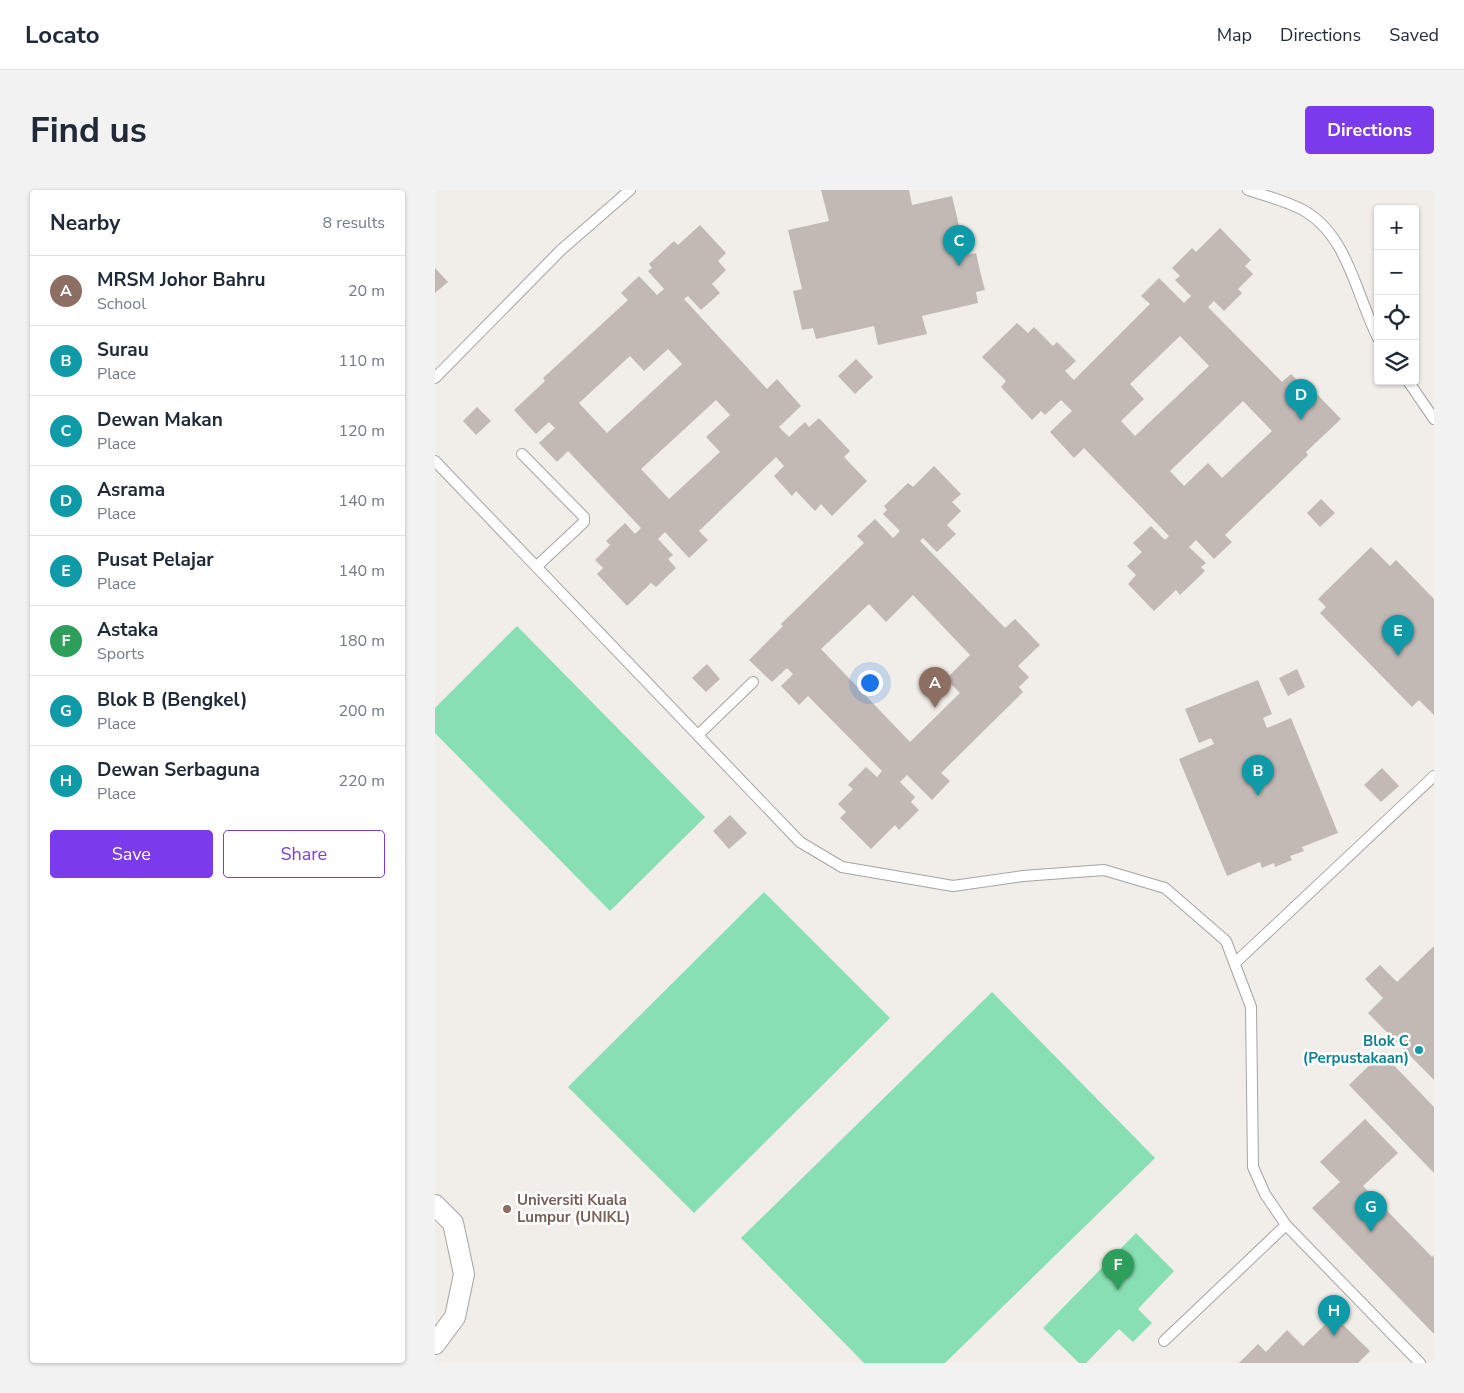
<!DOCTYPE html>
<html lang="en">
<head>
<meta charset="utf-8">
<style>
  :root { --surface:#fff; --page:#f2f2f3; --text:#1f2937; --muted:#747a83; --line:#e0e1e3; --accent:#7c3aed }
  body { margin:0; font-family:"Nunito Sans",sans-serif; background:var(--page); color:var(--text) }
  .controls { position:absolute; right:15px; top:15px; display:grid; overflow:hidden; border-radius:5px; box-shadow:0 1px 4px #0004 }
  .controls button { width:45px; height:45px; display:grid; place-items:center; padding:0; border:0; border-bottom:1px solid var(--line); background:var(--surface); color:var(--text); font:25px sans-serif }
  .you { position:absolute; left:434px; top:492px; width:18px; height:18px; margin:-12px; border:4px solid #fff; border-radius:50%; background:#1a73e8; box-shadow:0 0 0 8px #1a73e833 }
  .badge { display:grid; place-items:center; width:32px; height:32px; border-radius:50%; background:var(--accent); color:#fff; font-size:16px; font-weight:700 }
  .pin { position:absolute; translate:-50% -41px; filter:drop-shadow(0 1px 2px #0008) }
  .pin::after { content:''; position:absolute; top:26px; width:18px; height:15px; background:inherit; clip-path:polygon(0 0,100% 0,50% 100%) }
  .list { margin:0; padding:0; list-style:none }
  h2 { display:flex; justify-content:space-between; align-items:center; height:65px; margin:0; padding:0 20px; font-size:21px }
  h2 small { font-size:16px; font-weight:400; color:var(--muted) }
  .list li { display:grid; grid-template-columns:32px 1fr auto; gap:15px; align-items:center; box-sizing:border-box; height:70px; padding:0 20px; border-top:1px solid var(--line) }
  .list b { display:block; font-size:19px; white-space:nowrap }
  .list p { margin:0; font-size:16px; white-space:nowrap; color:var(--muted) }
  .list em { font-size:16px; font-style:normal; color:var(--muted) }
  .actions { display:flex; gap:10px; padding:15px 20px }
  .actions a { flex:1; padding:11px 0; border:1px solid var(--accent); border-radius:5px; text-align:center; font-size:18px; color:var(--accent) }
  .actions .main { background:var(--accent); color:#fff }
  .icon { flex:none; width:28px; height:28px; fill:none; stroke:currentColor; stroke-width:2; stroke-linecap:round; stroke-linejoin:round }
  .map { position:relative; flex:none; width:999px; height:1173px; overflow:hidden; border-radius:5px }
  header { display:flex; align-items:center; gap:30px; box-sizing:border-box; height:70px; padding:0 25px; background:var(--surface); border-bottom:1px solid var(--line) }
  header strong { font-size:24px }
  nav { display:flex; gap:28px; margin-inline-start:auto; font-size:18px }
  .intro { display:flex; align-items:center; justify-content:space-between; box-sizing:border-box; height:120px; padding:0 30px }
  h1 { margin:0; font-size:35px }
  .button { padding:12px 22px; border-radius:5px; background:var(--accent); color:#fff; font-size:18px; font-weight:700 }
  main { display:flex; gap:30px; padding:0 30px }
  aside { flex:1; background:var(--surface); border-radius:5px; box-shadow:0 1px 4px #0004 }
  .map>svg:first-child { display:block }
</style>
</head>
<body>
<header>
<strong>Locato</strong>
<nav><a>Map</a><a>Directions</a><a>Saved</a></nav>
</header>
<div class="intro"><h1>Find us</h1><a class="button">Directions</a></div>
<main>
<aside>
<h2>Nearby<small>8 results</small></h2>
<ul class="list">
<li><span class="badge" style="background:#8d6e63">A</span><div><b>MRSM Johor Bahru</b><p>School</p></div><em>20 m</em></li>
<li><span class="badge" style="background:#0f9aa8">B</span><div><b>Surau</b><p>Place</p></div><em>110 m</em></li>
<li><span class="badge" style="background:#0f9aa8">C</span><div><b>Dewan Makan</b><p>Place</p></div><em>120 m</em></li>
<li><span class="badge" style="background:#0f9aa8">D</span><div><b>Asrama</b><p>Place</p></div><em>140 m</em></li>
<li><span class="badge" style="background:#0f9aa8">E</span><div><b>Pusat Pelajar</b><p>Place</p></div><em>140 m</em></li>
<li><span class="badge" style="background:#2e9e5b">F</span><div><b>Astaka</b><p>Sports</p></div><em>180 m</em></li>
<li><span class="badge" style="background:#0f9aa8">G</span><div><b>Blok B (Bengkel)</b><p>Place</p></div><em>200 m</em></li>
<li><span class="badge" style="background:#0f9aa8">H</span><div><b>Dewan Serbaguna</b><p>Place</p></div><em>220 m</em></li>
</ul>
<div class="actions"><a class="main">Save</a><a>Share</a></div>
</aside>
<div class="map">
<svg width="999" height="1173" viewBox="0 0 999 1173">
  <rect width="100%" height="100%" fill="#f1ede8"/>
  <g fill="#88dfb3">
    <path d="M82 436 270 627 175 721 0 543V518Z"/>
    <path d="M329 702 455 828 259 1023 133 897Z"/>
    <path d="M557 802 720 968 510 1173H429L306 1048Z"/>
    <path d="M701 1043 739 1081 703 1119 717 1133 698 1152 684 1139 651 1173H644L608 1138Z"/>
  </g>
  <g fill="#c2b9b5" fill-rule="evenodd">
    <path d="M386 0H474L477 15 517 6 531 65 541 63 545 81 550 100 541 102 543 113 487 126 492 144 443 155 439 136 381 149 378 138 367 140 358 101 367 99 353 40 394 31Z"/>
    <path d="M265 35 291 63 283 71 291 80 277 94 285 103 266 120 253 106 249 109 332 199 342 189 366 216 344 237 354 247 370 232 374 237 384 228 415 261 409 267 432 291 397 326 386 314 380 321 361 301 357 306 339 286 349 276 341 267 264 341 273 350 254 368 230 342 223 349 238 365 233 369 241 378 221 397 216 393 192 416 162 384 168 378 160 370 175 355 171 351 190 333 200 344 206 338 133 261 122 272 104 253 120 238 114 232 101 244 79 220 110 191 108 188 193 110 186 103 204 86 222 105 229 99 213 81 217 78 214 74 239 51 243 55ZM233 159 247 174 172 243 144 213 195 166 209 181ZM281 210 295 225 271 247 285 262 234 309 206 279Z"/>
    <path d="M785 38 816 70 810 76 818 84 803 99 807 103 789 121 779 111 773 117 847 192 856 184 871 199 874 196 906 229 871 262 873 265 790 345 797 352 779 369 761 350 754 357 771 373 766 377 770 381 745 405 741 400 719 421 693 394 701 385 692 376 707 362 698 353 716 336 730 350 734 346 649 258 639 268 615 242 637 221 626 210 610 225 606 221 597 230 566 197 571 191 547 167 582 133 593 143 599 137 618 156 622 152 641 171 630 181 639 190 715 114 706 106 724 88 749 113 756 106 740 90 745 86 737 78 757 58 761 62ZM745 146 774 176 700 246 686 231 709 209 695 194ZM808 211 837 241 787 288 773 273 749 296 735 281Z"/>
    <path d="M0 78 13 92 0 103Z"/>
    <path d="M421 169 438 187 420 204 403 186Z"/>
    <path d="M42 217 56 231 41 245 28 231Z"/>
    <path d="M499 276 526 304 517 312 526 321 512 335 521 344 502 362 488 348 485 351 570 438 580 429 605 455 583 476 594 487 584 497 588 502 506 583 515 591 497 610 472 585 465 592 480 607 476 612 484 620 464 640 460 635 436 659 405 628 411 622 403 614 418 599 413 595 431 577 442 587 447 581 373 506 364 515 346 496 358 484 352 478 337 492 314 470 348 436 346 434 429 353 422 346 440 329 458 348 465 341 448 324 452 320 449 316 473 293 478 297ZM478 405 535 465 511 489 525 503 475 552 386 459 434 414 451 432Z"/>
    <path d="M886 309 900 323 885 337 872 323Z"/>
    <path d="M936 357 955 376 961 370 999 409V525L984 510 977 517 885 423 891 417 883 409Z"/>
    <path d="M272 474 285 489 271 502 257 488Z"/>
    <path d="M862 479 870 497 853 506 844 488Z"/>
    <path d="M823 490 837 524 828 528 832 538 856 528 903 643 867 657 869 661 855 666 857 670 840 677 839 673 827 678 825 672 792 686 744 569 779 554 776 548 764 553 750 519Z"/>
    <path d="M947 578 964 596 946 612 929 595Z"/>
    <path d="M295 625 312 643 294 659 278 641Z"/>
    <path d="M999 756V890L933 823 948 808 930 789 945 775 962 792Z"/>
    <path d="M947 863 999 917V983L914 895Z"/>
    <path d="M930 929 963 963 928 996 997 1067 999 1065V1144L877 1018 905 992 885 972Z"/>
    <path d="M899 1126 935 1161 923 1173H804L823 1154 831 1162 852 1140 868 1156Z"/>
  </g>
  <g fill="none" stroke-linecap="round" stroke-linejoin="round">
    <defs>
      <g id="service">
        <path d="M813 0C831 6 851 11 868 20 913 45 921 105 943 148"/>
        <path d="M0 188 126 60 195 0"/>
        <path d="M973 191 999 229"/>
        <path d="M87 264 149 327V332L102 376"/>
        <path d="M0 271 365 652 407 677 518 696 588 686 669 680 730 698 791 751 816 817 818 977 830 1004 851 1035 985 1173"/>
        <path d="M263 545 318 492"/>
        <path d="M800 773 999 586"/>
        <path d="M729 1151 851 1035"/>
      </g>
      <path id="minor" d="M0 1015 18 1033 29 1084 20 1127 0 1154"/>
    </defs>
    <use href="#service" stroke="#a5a5a5" stroke-width="12"/>
    <use href="#minor" stroke="#a5a5a5" stroke-width="22"/>
    <use href="#service" stroke="#fff" stroke-width="10"/>
    <use href="#minor" stroke="#fff" stroke-width="20"/>
  </g>
  <circle fill="#0f9aa8" stroke="#fff" stroke-width="2" cx="984" cy="860" r="5"/>
  <circle fill="#8d6e63" stroke="#fff" stroke-width="2" cx="72" cy="1019" r="5"/>
  <g text-anchor="middle" dominant-baseline="central" stroke-width="5" stroke-linejoin="round" paint-order="stroke">
    <g font-size="15" font-weight="bold" fill="#0d838f" stroke="#fff" text-anchor="end">
      <text x="974" y="851">Blok C<tspan x="974" dy="17">(Perpustakaan)</tspan></text>
    </g>
    <g font-size="15" font-weight="bold" fill="#785e54" stroke="#fff" text-anchor="start">
      <text x="82" y="1010">Universiti Kuala<tspan x="82" dy="17">Lumpur (UNIKL)</tspan></text>
    </g>
  </g>
</svg>
<div class="controls">
<button>+</button>
<button>−</button>
<button><svg class="icon" aria-label="locate" viewBox="0 0 24 24"><circle cx="12" cy="12" r="6"/><path d="M12 2v4M12 18v4M2 12h4M18 12h4"/></svg></button>
<button><svg class="icon" aria-label="layers" viewBox="0 0 24 24"><path d="M12 4l9 5-9 5-9-5zM3 14l9 5 9-5"/></svg></button>
</div>
<div class="you"></div>
<div class="pin badge" style="left:500px;top:518px;background:#8d6e63">A</div>
<div class="pin badge" style="left:823px;top:606px;background:#0f9aa8">B</div>
<div class="pin badge" style="left:524px;top:76px;background:#0f9aa8">C</div>
<div class="pin badge" style="left:866px;top:230px;background:#0f9aa8">D</div>
<div class="pin badge" style="left:963px;top:466px;background:#0f9aa8">E</div>
<div class="pin badge" style="left:683px;top:1100px;background:#2e9e5b">F</div>
<div class="pin badge" style="left:936px;top:1042px;background:#0f9aa8">G</div>
<div class="pin badge" style="left:899px;top:1146px;background:#0f9aa8">H</div>
</div>
</main>
</body>
</html>
